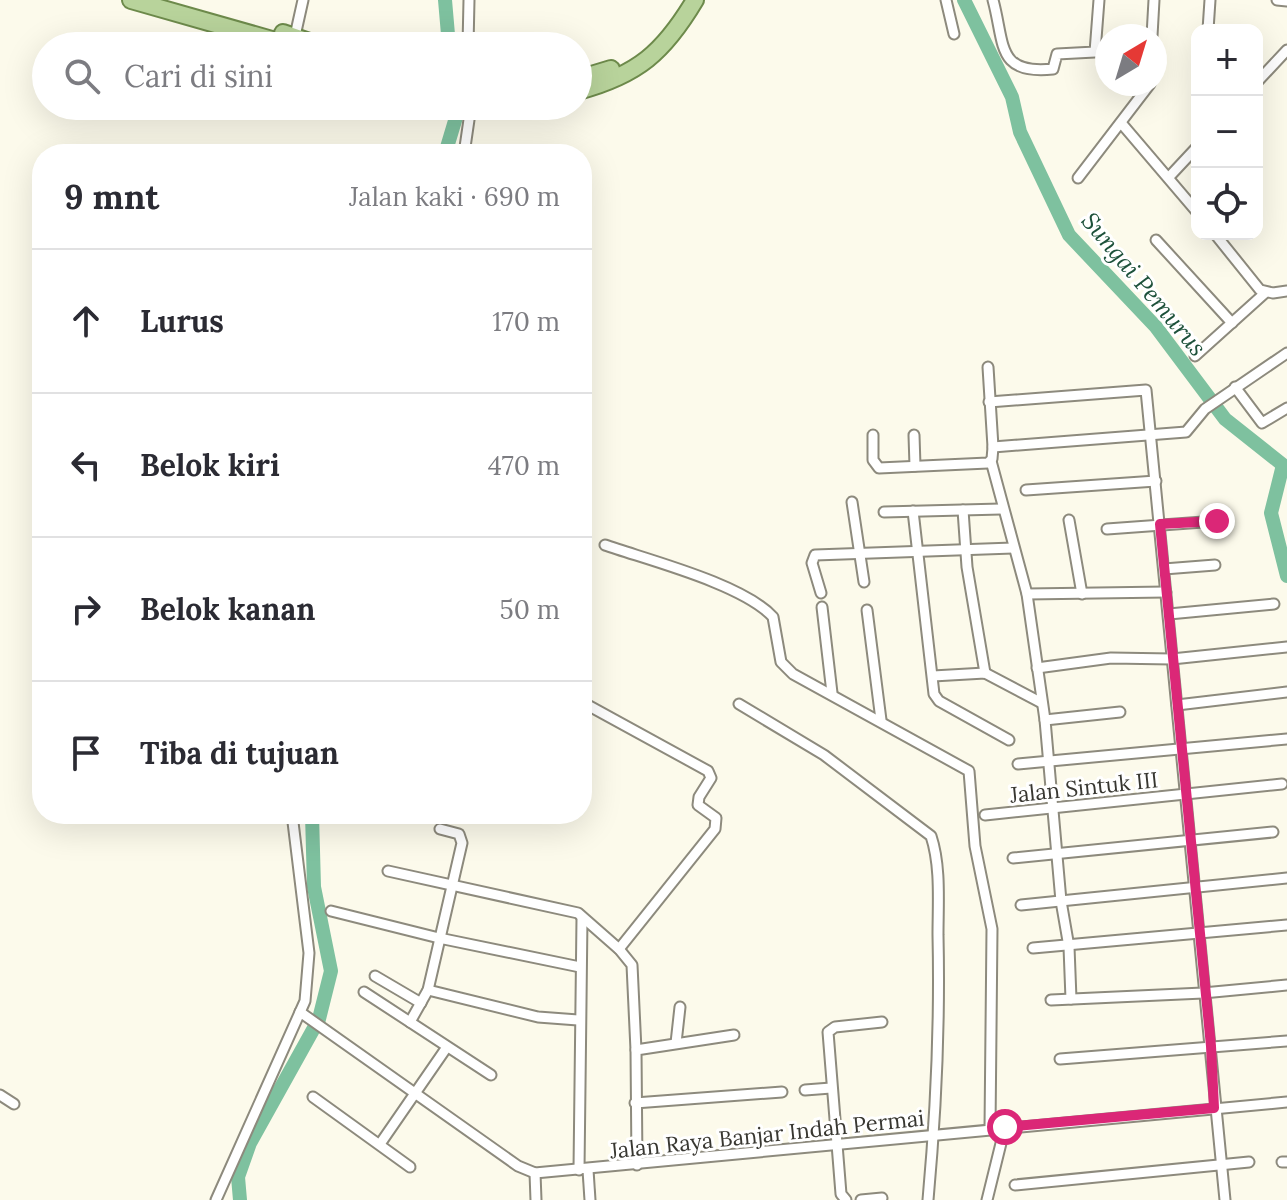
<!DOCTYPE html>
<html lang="id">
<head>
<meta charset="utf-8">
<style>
  :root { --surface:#fff; --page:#f7f7f7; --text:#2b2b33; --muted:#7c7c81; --line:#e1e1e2 }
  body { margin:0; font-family:Lora,serif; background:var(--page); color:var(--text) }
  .controls { position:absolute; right:24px; top:24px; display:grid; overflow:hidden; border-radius:16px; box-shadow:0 8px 32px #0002 }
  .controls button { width:72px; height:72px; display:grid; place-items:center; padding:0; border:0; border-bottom:2px solid var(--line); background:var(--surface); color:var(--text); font:40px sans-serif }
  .compass { position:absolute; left:1095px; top:24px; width:72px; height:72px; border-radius:50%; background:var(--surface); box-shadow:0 8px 32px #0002; rotate:38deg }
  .stop { position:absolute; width:24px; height:24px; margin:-18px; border:6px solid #db2777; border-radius:50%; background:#fff }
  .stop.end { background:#db2777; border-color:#fff; box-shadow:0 2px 8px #0008 }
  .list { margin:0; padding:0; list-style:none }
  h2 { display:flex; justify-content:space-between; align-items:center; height:104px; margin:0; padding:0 32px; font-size:34px }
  h2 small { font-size:26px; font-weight:400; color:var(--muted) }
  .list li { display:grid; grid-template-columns:52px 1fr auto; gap:24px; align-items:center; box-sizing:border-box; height:144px; padding:0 32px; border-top:2px solid var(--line) }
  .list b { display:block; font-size:30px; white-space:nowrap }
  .list em { font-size:26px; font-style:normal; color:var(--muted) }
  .icon { flex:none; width:44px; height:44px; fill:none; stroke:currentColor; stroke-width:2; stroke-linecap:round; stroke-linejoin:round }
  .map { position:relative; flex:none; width:1287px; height:1200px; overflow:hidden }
  .search { position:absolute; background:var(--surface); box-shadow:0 8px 32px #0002; left:32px; top:32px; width:560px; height:88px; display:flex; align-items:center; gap:20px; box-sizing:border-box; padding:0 28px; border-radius:44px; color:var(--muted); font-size:30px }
  .panel { position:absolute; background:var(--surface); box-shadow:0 8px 32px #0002; left:32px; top:144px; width:560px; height:680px; border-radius:32px }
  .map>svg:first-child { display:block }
</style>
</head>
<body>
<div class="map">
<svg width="1287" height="1200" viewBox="0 0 1287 1200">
  <rect width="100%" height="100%" fill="#fcfaeb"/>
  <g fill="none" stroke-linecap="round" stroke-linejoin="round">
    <g stroke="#7ec19f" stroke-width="14">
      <path d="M445 0 449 46"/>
      <path d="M964 0 1012 97 1020 132 1069 235 1156 327 1225 419 1283 465 1271 513 1287 576"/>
      <path d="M445 154 457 114V106"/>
      <path d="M240 1200 238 1177 250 1143 319 1019 331 971 314 887 312 814"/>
    </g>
    <defs>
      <g id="street">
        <path d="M946 0 954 34"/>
        <path d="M993 0C1005 44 996 75 1053 69L1057 54 1095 52 1099 0"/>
        <path d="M1277 0 1287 1"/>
        <path d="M1208 30 1210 0"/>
        <path d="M295 36 303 0"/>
        <path d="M1152 36 1154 0"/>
        <path d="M468 46 469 0"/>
        <path d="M1257 82 1287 50"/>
        <path d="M471 107 503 106"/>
        <path d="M1122 124 1197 212"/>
        <path d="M464 154 471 106"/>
        <path d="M1169 177 1197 147"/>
        <path d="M1078 178 1150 84"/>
        <path d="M1215 234 1260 290 1273 293 1287 291"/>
        <path d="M1156 240 1232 323"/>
        <path d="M1195 356 1265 293"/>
        <path d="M1235 387 1262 423 1287 408"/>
        <path d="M989 402 1146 390 1225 1200"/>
        <path d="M873 435V460L879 468 988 463 992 459 993 447 988 367"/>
        <path d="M914 435 915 466"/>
        <path d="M993 447 1186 432 1205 409 1287 353"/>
        <path d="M991 461 1027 594 1045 720 1061 901 1069 947 1071 999"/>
        <path d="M1026 490 1156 481"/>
        <path d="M852 502 864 582"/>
        <path d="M963 510 967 567 985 673"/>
        <path d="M913 511 934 694 939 701 1009 740"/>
        <path d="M884 512 1001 509"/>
        <path d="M1069 520 1082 594"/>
        <path d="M1107 529 1217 521"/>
        <path d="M605 545C648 560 743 584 773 617L781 662 793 674 969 771 975 846 992 929 990 1129"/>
        <path d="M1164 569 1215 565"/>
        <path d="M821 593 812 563 815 555 1013 548"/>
        <path d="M1027 594 1166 592"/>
        <path d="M822 607 832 693"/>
        <path d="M867 610 881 720"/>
        <path d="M1169 614 1274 604"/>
        <path d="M1037 668 1111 658 1172 659 1287 647"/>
        <path d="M933 676 985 673 1040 702"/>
        <path d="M582 702 708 771 711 778 699 797 698 805 716 818 715 829 619 949"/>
        <path d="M739 704 824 755 931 836C941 866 938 903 938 935 940 1023 936 1112 928 1200"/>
        <path d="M1177 705 1287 692"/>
        <path d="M1045 720 1120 712"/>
        <path d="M1018 764 1287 739"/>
        <path d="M985 815 1282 784"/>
        <path d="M1013 858 1273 832"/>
        <path d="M388 871 578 913 619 949 632 965 636 1050"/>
        <path d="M1021 905 1287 878"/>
        <path d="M331 911 439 938 580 967"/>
        <path d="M1033 948 1287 925"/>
        <path d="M375 976 421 1003"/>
        <path d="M428 990 538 1017 578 1020"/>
        <path d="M364 992 491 1075"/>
        <path d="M1051 1000 1203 993 1287 985"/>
        <path d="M300 1012 518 1166 535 1173 1287 1102"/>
        <path d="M410 1022 428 990 462 843 459 834 440 829"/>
        <path d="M676 1043 680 1007"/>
        <path d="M1060 1059 1287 1041"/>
        <path d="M805 1090 831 1088"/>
        <path d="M0 1095 14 1104"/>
        <path d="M313 1097 410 1167"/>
        <path d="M635 1103 782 1092"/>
        <path d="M380 1144 447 1047"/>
        <path d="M1282 1162H1287"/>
        <path d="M637 1165 636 1050 734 1035"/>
        <path d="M579 1170 582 918"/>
        <path d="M588 1170 590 1200"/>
        <path d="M535 1173 536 1200"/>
        <path d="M1015 1185 1249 1162"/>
        <path d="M216 1200 305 1001 309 953 292 814"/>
        <path d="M846 1200 841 1194 828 1032 835 1027 882 1022"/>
        <path d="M861 1200 882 1198"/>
        <path d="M987 1200 1005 1127"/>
      </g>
      <g id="primary">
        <path d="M131 0 293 46"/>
        <path d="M283 33 321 46"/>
        <path d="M578 79 611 69"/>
        <path d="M578 91C638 75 664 52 695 0"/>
      </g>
    </defs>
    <use href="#street" stroke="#8d8a7d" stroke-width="13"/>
    <use href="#primary" stroke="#6d8a4b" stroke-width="20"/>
    <use href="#street" stroke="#fff" stroke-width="9"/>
    <use href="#primary" stroke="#b8d39b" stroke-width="16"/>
  </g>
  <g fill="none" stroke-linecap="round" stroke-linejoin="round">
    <path stroke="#db2777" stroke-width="10" d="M1005 1127 1214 1108 1211 1046 1160 524 1217 521"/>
  </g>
  <g text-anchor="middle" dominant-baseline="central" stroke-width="6" stroke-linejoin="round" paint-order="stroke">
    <g font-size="22" fill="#383731" stroke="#fff">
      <text transform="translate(1084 787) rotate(-6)">Jalan Sintuk III</text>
      <text transform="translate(767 1134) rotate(-6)">Jalan Raya Banjar Indah Permai</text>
    </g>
    <g font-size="24" font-style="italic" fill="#1d513a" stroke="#fff">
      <text transform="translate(1144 284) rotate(50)">Sungai Pemurus</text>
    </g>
  </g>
</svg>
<div class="controls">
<button>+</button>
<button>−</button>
<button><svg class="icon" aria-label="locate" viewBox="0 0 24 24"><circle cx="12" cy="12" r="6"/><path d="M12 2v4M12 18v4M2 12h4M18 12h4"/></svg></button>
</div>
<svg class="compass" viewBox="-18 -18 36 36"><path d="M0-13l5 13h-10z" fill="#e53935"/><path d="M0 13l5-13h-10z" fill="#7c7c81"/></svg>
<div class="stop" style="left:1005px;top:1127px"></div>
<div class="stop end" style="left:1217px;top:521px"></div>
<div class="search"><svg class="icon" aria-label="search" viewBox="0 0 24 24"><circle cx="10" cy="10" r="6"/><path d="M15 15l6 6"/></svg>Cari di sini</div>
<section class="panel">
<h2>9 mnt<small>Jalan kaki · 690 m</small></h2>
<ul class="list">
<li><svg class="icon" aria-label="ahead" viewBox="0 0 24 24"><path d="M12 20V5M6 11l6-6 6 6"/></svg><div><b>Lurus</b></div><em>170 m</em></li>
<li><svg class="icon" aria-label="left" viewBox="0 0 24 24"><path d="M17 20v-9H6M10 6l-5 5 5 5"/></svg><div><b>Belok kiri</b></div><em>470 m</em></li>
<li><svg class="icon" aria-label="right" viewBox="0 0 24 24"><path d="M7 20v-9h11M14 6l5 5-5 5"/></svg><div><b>Belok kanan</b></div><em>50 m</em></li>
<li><svg class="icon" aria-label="arrive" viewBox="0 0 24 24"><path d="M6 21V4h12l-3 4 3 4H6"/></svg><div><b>Tiba di tujuan</b></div></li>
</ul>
</section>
</div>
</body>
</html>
